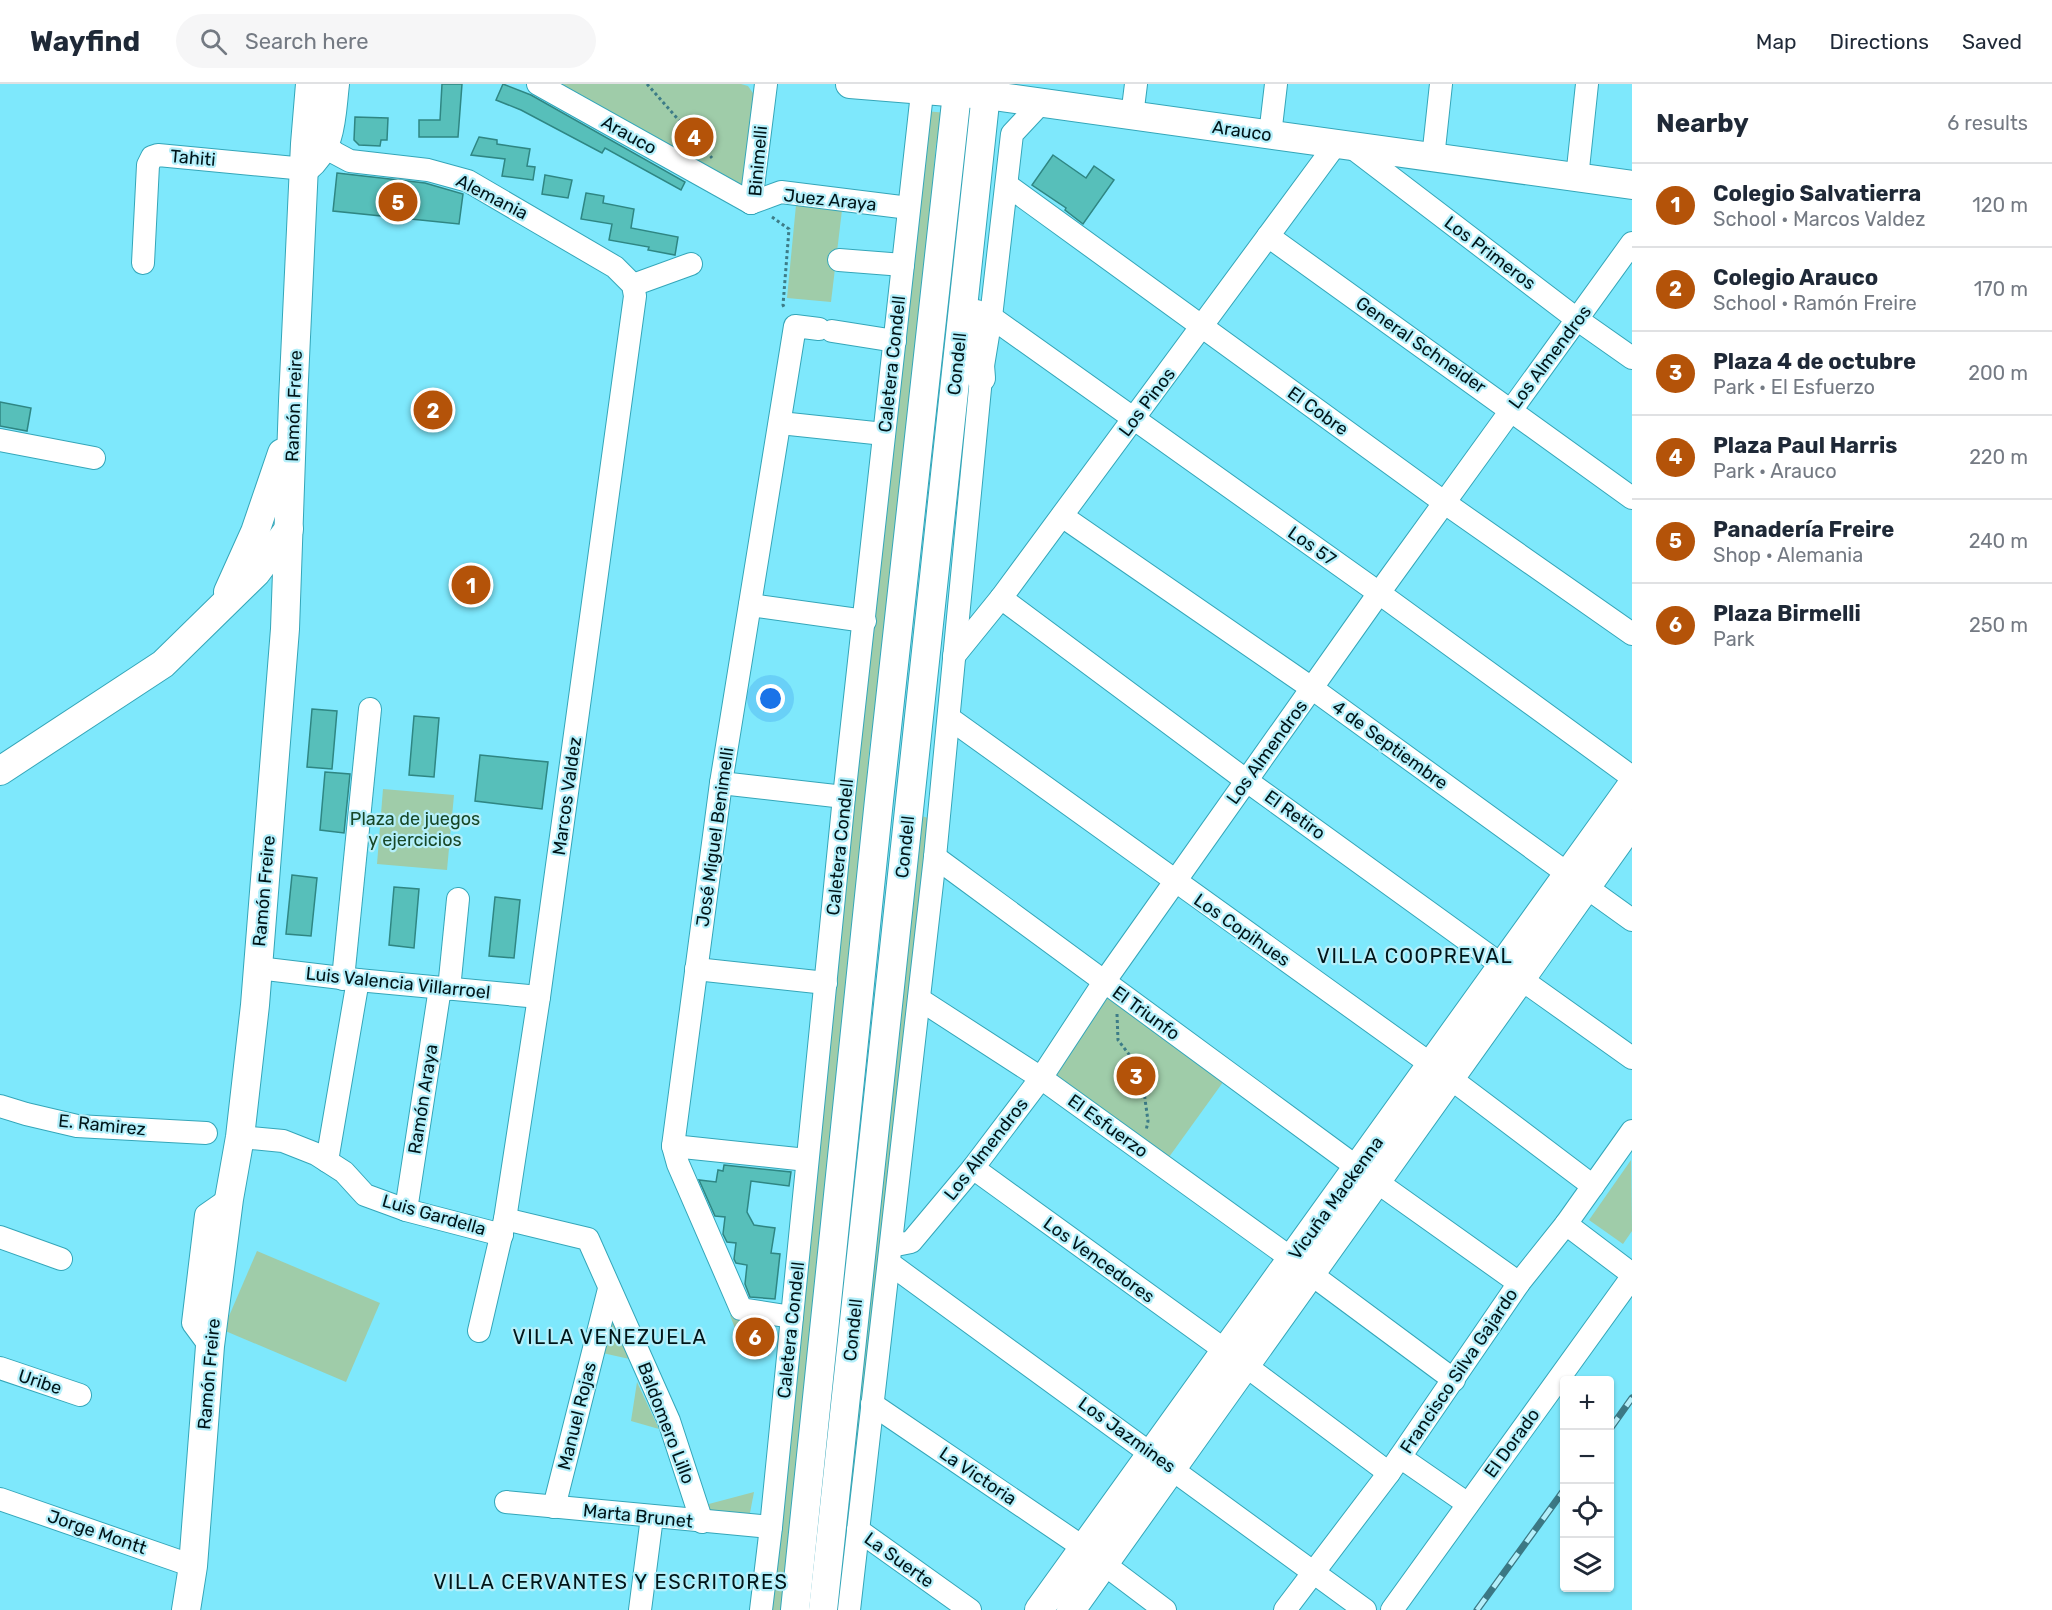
<!DOCTYPE html>
<html lang="en">
<head>
<meta charset="utf-8">
<style>
  :root { --surface:#fff; --page:#f6f6f7; --text:#1f2937; --muted:#747a83; --line:#e0e1e3; --accent:#b45309 }
  body { margin:0; font-family:Rubik,sans-serif; background:var(--page); color:var(--text) }
  .controls { position:absolute; right:18px; bottom:18px; display:grid; overflow:hidden; border-radius:6px; box-shadow:0 2px 4px #0004 }
  .controls button { width:54px; height:54px; display:grid; place-items:center; padding:0; border:0; border-bottom:2px solid var(--line); background:var(--surface); color:var(--text); font:30px sans-serif }
  .you { position:absolute; left:771px; top:615px; width:21px; height:21px; margin:-15px; border:4px solid #fff; border-radius:50%; background:#1a73e8; box-shadow:0 0 0 9px #1a73e833 }
  .badge { display:grid; place-items:center; width:39px; height:39px; border-radius:50%; background:var(--accent); color:#fff; font-size:20px; font-weight:700 }
  .pin { position:absolute; translate:-50% -50%; border:3px solid #fff; box-shadow:0 2px 6px #0006 }
  .list { margin:0; padding:0; list-style:none }
  h2 { display:flex; justify-content:space-between; align-items:center; height:78px; margin:0; padding:0 24px; font-size:26px }
  h2 small { font-size:20px; font-weight:400; color:var(--muted) }
  .list li { display:grid; grid-template-columns:39px 1fr auto; gap:18px; align-items:center; box-sizing:border-box; height:84px; padding:0 24px; border-top:2px solid var(--line) }
  .list b { display:block; font-size:22px; white-space:nowrap }
  .list p { margin:0; font-size:20px; white-space:nowrap; color:var(--muted) }
  .list em { font-size:20px; font-style:normal; color:var(--muted) }
  .icon { flex:none; width:33px; height:33px; fill:none; stroke:currentColor; stroke-width:2; stroke-linecap:round; stroke-linejoin:round }
  .map { position:relative; flex:none; width:1632px; height:1526px; overflow:hidden }
  header { display:flex; align-items:center; gap:36px; box-sizing:border-box; height:84px; padding:0 30px; background:var(--surface); border-bottom:2px solid var(--line) }
  header strong { font-size:28px }
  nav { display:flex; gap:33px; margin-inline-start:auto; font-size:21px }
  .search { width:420px; height:54px; background:var(--page); display:flex; align-items:center; gap:15px; box-sizing:border-box; padding:0 21px; border-radius:33px; color:var(--muted); font-size:22px }
  main { display:flex }
  aside { flex:1; background:var(--surface) }
  .map>svg:first-child { display:block }
</style>
</head>
<body>
<header>
<strong>Wayfind</strong>
<div class="search"><svg class="icon" aria-label="search" viewBox="0 0 24 24"><circle cx="10" cy="10" r="6"/><path d="M15 15l6 6"/></svg>Search here</div>
<nav><a>Map</a><a>Directions</a><a>Saved</a></nav>
</header>
<main>
<div class="map">
<svg width="1632" height="1526" viewBox="0 0 1632 1526">
  <rect width="100%" height="100%" fill="#7ee8fc"/>
  <g fill="#9fcca9">
    <path d="M540 0H741L748 2 755 12 747 93 740 102Z"/>
    <path d="M925 27 947 29 940 53 936 60 932 106 936 119 882 605C866 656 865 709 867 762L784 1526H772Z"/>
    <path d="M796 121 842 126 831 218 787 214Z"/>
    <path d="M383 705 454 711 447 786 377 780Z"/>
    <path d="M922 732 928 734 843 1509 830 1507Z"/>
    <path d="M1103 905 1226 994 1164 1080 1045 991Z"/>
    <path d="M1631 1076 1632 1147 1623 1160 1589 1136Z"/>
    <path d="M257 1167 380 1219 346 1298 223 1246Z"/>
    <path d="M608 1227 634 1276 598 1268Z"/>
    <path d="M730 1231 774 1239 769 1272 744 1268Z"/>
    <path d="M637 1298 659 1345 631 1337Z"/>
    <path d="M754 1408 749 1434 706 1428 705 1421Z"/>
  </g>
  <g fill="#57bfba" stroke="#2f8683" stroke-width="1.5">
    <path d="M442 0H462L458 53H419V36H440Z"/>
    <path d="M503 0 531 11 685 98 681 106 605 64 602 69 521 26 496 16Z"/>
    <path d="M355 33 388 34 387 56H381L380 62 359 61 354 56Z"/>
    <path d="M479 53 497 56V60L530 65 527 82 535 83 533 96 502 92 505 75 471 71Z"/>
    <path d="M1053 71 1086 94 1094 82 1114 96 1083 140 1065 126 1066 124 1032 101Z"/>
    <path d="M337 89 425 99 463 110 459 140 333 127Z"/>
    <path d="M545 91 572 96 568 114 542 110Z"/>
    <path d="M586 109 604 112 603 119 634 125 631 144 678 153 675 171 648 166 649 163 609 156 612 140 581 135Z"/>
    <path d="M0 318 31 324 27 347 0 342Z"/>
    <path d="M312 625 337 627 332 685 307 683Z"/>
    <path d="M414 632 439 634 434 693 409 691Z"/>
    <path d="M480 671 548 678 542 725 475 717Z"/>
    <path d="M325 688 350 690 344 749 320 746Z"/>
    <path d="M292 791 317 794 311 852 286 850Z"/>
    <path d="M394 803 419 805 414 864 389 861Z"/>
    <path d="M495 813 520 816 514 874 489 872Z"/>
    <path d="M724 1081 791 1088 789 1102 751 1097 747 1128 754 1141 775 1144 771 1169 780 1170 775 1215 750 1213 745 1200 747 1181 736 1179 734 1175 736 1159 727 1158 723 1150 725 1133 715 1132 699 1096 716 1098 718 1086 723 1087Z"/>
  </g>
  <g fill="none" stroke-linecap="round" stroke-linejoin="round">
    <defs>
      <g id="minor">
        <path d="M538 0 751 119"/>
        <path d="M1132 32 1136 0"/>
        <path d="M1270 51 1276 0"/>
        <path d="M326 61 335 69 350 77 428 86 468 97 615 183 633 201 635 212 539 913 505 1135 479 1247"/>
        <path d="M1350 62 1578 236 1632 274"/>
        <path d="M1433 74 1441 0"/>
        <path d="M1577 94 1587 0"/>
        <path d="M1007 101 1445 419 1632 550"/>
        <path d="M751 119 781 108 909 124"/>
        <path d="M751 119 766 0"/>
        <path d="M1268 152 1632 414"/>
        <path d="M839 176 903 181"/>
        <path d="M143 179 148 81 152 73 158 71 305 85"/>
        <path d="M633 201 691 180"/>
        <path d="M991 233 1379 509 1632 693"/>
        <path d="M832 247 895 257"/>
        <path d="M780 339 884 350"/>
        <path d="M0 356 94 374"/>
        <path d="M1062 432 1313 605 1568 790"/>
        <path d="M1001 514 1247 697 1503 882"/>
        <path d="M750 521 865 537"/>
        <path d="M954 572 1001 514 1336 60"/>
        <path d="M949 634 1450 994 1593 1102"/>
        <path d="M721 699 844 713"/>
        <path d="M935 773 1358 1084"/>
        <path d="M1586 803 1632 836"/>
        <path d="M258 884 358 896 539 913"/>
        <path d="M696 885 826 899"/>
        <path d="M343 895 370 625"/>
        <path d="M1521 895 1632 974"/>
        <path d="M449 905 458 815"/>
        <path d="M919 915 1041 994 1292 1175"/>
        <path d="M0 1022 26 1030 77 1042 206 1049"/>
        <path d="M240 1053 283 1057 316 1070 344 1088 365 1111 406 1126 502 1151"/>
        <path d="M673 1062 807 1076"/>
        <path d="M327 1077 358 896"/>
        <path d="M973 1084 1226 1267"/>
        <path d="M1377 1098 1519 1199"/>
        <path d="M406 1126 440 904"/>
        <path d="M505 1135 588 1155 669 1337 702 1438"/>
        <path d="M1566 1140 1632 1190"/>
        <path d="M0 1153 61 1175"/>
        <path d="M891 1162 911 1158 973 1084 1041 994 1104 898 1379 509 1632 159"/>
        <path d="M889 1179 1365 1526"/>
        <path d="M1311 1190 1454 1296"/>
        <path d="M792 1233 741 1225 678 1080 673 1062 721 699 795 242 819 245"/>
        <path d="M210 1262 193 1239 206 1131 229 1115"/>
        <path d="M1246 1282 1389 1389"/>
        <path d="M0 1284 80 1311"/>
        <path d="M872 1320 1084 1464"/>
        <path d="M1400 1373 1468 1420"/>
        <path d="M0 1415 193 1482"/>
        <path d="M506 1418 771 1443"/>
        <path d="M554 1423 609 1205"/>
        <path d="M858 1446 970 1526"/>
        <path d="M1104 1480 1165 1526"/>
        <path d="M640 1526 652 1433"/>
        <path d="M761 1526 771 1443 844 713 923 0"/>
        <path d="M849 1526 935 773 981 294 991 233 1012 50 1041 19"/>
        <path d="M1285 1526 1389 1389 1519 1199 1566 1140 1632 1047"/>
        <path d="M1392 1526 1632 1193"/>
      </g>
      <g id="major">
        <path d="M850 0 986 11 1632 101"/>
        <path d="M305 85C333 62 331 33 335 0"/>
        <path d="M976 230 981 294"/>
        <path d="M228 508 255 448 282 369"/>
        <path d="M0 687 163 580 256 489 289 445"/>
        <path d="M186 1526 193 1482 210 1262 229 1115 240 1053 255 921 285 545 293 317 305 60 310 0"/>
        <path d="M795 1526 879 716 958 0"/>
        <path d="M823 1526 987 0"/>
        <path d="M1039 1526 1632 701"/>
        <path d="M1071 1526 1632 739"/>
      </g>
    </defs>
    <use href="#minor" stroke="#34a6b9" stroke-width="24"/>
    <use href="#major" stroke="#34a6b9" stroke-width="30"/>
    <g stroke="#3d7c87" stroke-width="3" stroke-dasharray="3 3" stroke-linecap="butt">
      <path d="M647 0 712 74"/>
      <path d="M772 133 789 145 783 221 785 225"/>
      <path d="M1117 930 1118 956 1141 986 1148 1037 1146 1047"/>
    </g>
    <use href="#minor" stroke="#fff" stroke-width="22"/>
    <use href="#major" stroke="#fff" stroke-width="28"/>
    <defs>
      <g id="rail">
        <path d="M1610 1345 1632 1314"/>
        <path d="M1477 1526 1564 1406"/>
      </g>
    </defs>
    <use href="#rail" stroke="#3b7884" stroke-width="7"/>
    <use href="#rail" stroke="#b4effa" stroke-width="4.5" stroke-dasharray="14" stroke-linecap="butt"/>
  </g>
  <g text-anchor="middle" dominant-baseline="central" stroke-width="4.5" stroke-linejoin="round" paint-order="stroke">
    <g font-size="18" fill="#001519" stroke="#b4effa">
      <text transform="translate(1242 47) rotate(8)">Arauco</text>
      <text transform="translate(629 51) rotate(29)">Arauco</text>
      <text transform="translate(193 74) rotate(5)">Tahiti</text>
      <text transform="translate(758 77) rotate(-85)">Binimelli</text>
      <text transform="translate(492 113) rotate(27)">Alemania</text>
      <text transform="translate(830 116) rotate(6)">Juez Araya</text>
      <text transform="translate(1490 169) rotate(37)">Los Primeros</text>
      <text transform="translate(1421 261) rotate(35)">General Schneider</text>
      <text transform="translate(1550 273) rotate(-53)">Los Almendros</text>
      <text transform="translate(892 280) rotate(-84)">Caletera Condell</text>
      <text transform="translate(957 280) rotate(-84)">Condell</text>
      <text transform="translate(1147 318) rotate(-53)">Los Pinos</text>
      <text transform="translate(294 322) rotate(-88)">Ramón Freire</text>
      <text transform="translate(1318 327) rotate(36)">El Cobre</text>
      <text transform="translate(1312 462) rotate(35)">Los 57</text>
      <text transform="translate(1390 661) rotate(36)">4 de Septiembre</text>
      <text transform="translate(1267 668) rotate(-54)">Los Almendros</text>
      <text transform="translate(567 712) rotate(-82)">Marcos Valdez</text>
      <text transform="translate(1295 731) rotate(36)">El Retiro</text>
      <text transform="translate(715 753) rotate(-82)">José Miguel Benimelli</text>
      <text transform="translate(840 763) rotate(-84)">Caletera Condell</text>
      <text transform="translate(905 763) rotate(-84)">Condell</text>
      <text transform="translate(264 807) rotate(-85)">Ramón Freire</text>
      <text transform="translate(1242 846) rotate(35)">Los Copihues</text>
      <text transform="translate(398 899) rotate(6)">Luis Valencia Villarroel</text>
      <text transform="translate(1146 929) rotate(36)">El Triunfo</text>
      <text transform="translate(423 1015) rotate(-81)">Ramón Araya</text>
      <text transform="translate(102 1041) rotate(6)">E. Ramirez</text>
      <text transform="translate(1108 1042) rotate(36)">El Esfuerzo</text>
      <text transform="translate(986 1065) rotate(-52)">Los Almendros</text>
      <text transform="translate(1336 1114) rotate(-54)">Vicuña Mackenna</text>
      <text transform="translate(434 1131) rotate(16)">Luis Gardella</text>
      <text transform="translate(1099 1176) rotate(36)">Los Vencedores</text>
      <text transform="translate(791 1246) rotate(-84)">Caletera Condell</text>
      <text transform="translate(853 1246) rotate(-84)">Condell</text>
      <text transform="translate(1459 1287) rotate(-56)">Francisco Silva Gajardo</text>
      <text transform="translate(209 1290) rotate(-85)">Ramón Freire</text>
      <text transform="translate(40 1298) rotate(18)">Uribe</text>
      <text transform="translate(577 1332) rotate(-76)">Manuel Rojas</text>
      <text transform="translate(666 1339) rotate(69)">Baldomero Lillo</text>
      <text transform="translate(1127 1351) rotate(36)">Los Jazmines</text>
      <text transform="translate(1512 1359) rotate(-54)">El Dorado</text>
      <text transform="translate(978 1392) rotate(34)">La Victoria</text>
      <text transform="translate(638 1432) rotate(6)">Marta Brunet</text>
      <text transform="translate(97 1448) rotate(19)">Jorge Montt</text>
      <text transform="translate(899 1476) rotate(36)">La Suerte</text>
    </g>
    <g font-size="18" fill="#174727" stroke="#b4effa">
      <text x="415" y="735">Plaza de juegos<tspan x="415" dy="21">y ejercicios</tspan></text>
    </g>
    <g font-size="20" letter-spacing="1.5" fill="#001519" stroke="#b4effa">
      <text x="1415" y="872">VILLA COOPREVAL</text>
      <text x="610" y="1253">VILLA VENEZUELA</text>
      <text x="611" y="1498">VILLA CERVANTES Y ESCRITORES</text>
    </g>
  </g>
</svg>
<div class="controls">
<button>+</button>
<button>−</button>
<button><svg class="icon" aria-label="locate" viewBox="0 0 24 24"><circle cx="12" cy="12" r="6"/><path d="M12 2v4M12 18v4M2 12h4M18 12h4"/></svg></button>
<button><svg class="icon" aria-label="layers" viewBox="0 0 24 24"><path d="M12 4l9 5-9 5-9-5zM3 14l9 5 9-5"/></svg></button>
</div>
<div class="you"></div>
<div class="pin badge" style="left:471px;top:501px">1</div>
<div class="pin badge" style="left:433px;top:326px">2</div>
<div class="pin badge" style="left:1136px;top:992px">3</div>
<div class="pin badge" style="left:694px;top:53px">4</div>
<div class="pin badge" style="left:398px;top:118px">5</div>
<div class="pin badge" style="left:755px;top:1253px">6</div>
</div>
<aside>
<h2>Nearby<small>6 results</small></h2>
<ul class="list">
<li><span class="badge">1</span><div><b>Colegio Salvatierra</b><p>School · Marcos Valdez</p></div><em>120 m</em></li>
<li><span class="badge">2</span><div><b>Colegio Arauco</b><p>School · Ramón Freire</p></div><em>170 m</em></li>
<li><span class="badge">3</span><div><b>Plaza 4 de octubre</b><p>Park · El Esfuerzo</p></div><em>200 m</em></li>
<li><span class="badge">4</span><div><b>Plaza Paul Harris</b><p>Park · Arauco</p></div><em>220 m</em></li>
<li><span class="badge">5</span><div><b>Panadería Freire</b><p>Shop · Alemania</p></div><em>240 m</em></li>
<li><span class="badge">6</span><div><b>Plaza Birmelli</b><p>Park</p></div><em>250 m</em></li>
</ul>
</aside>
</main>
</body>
</html>
